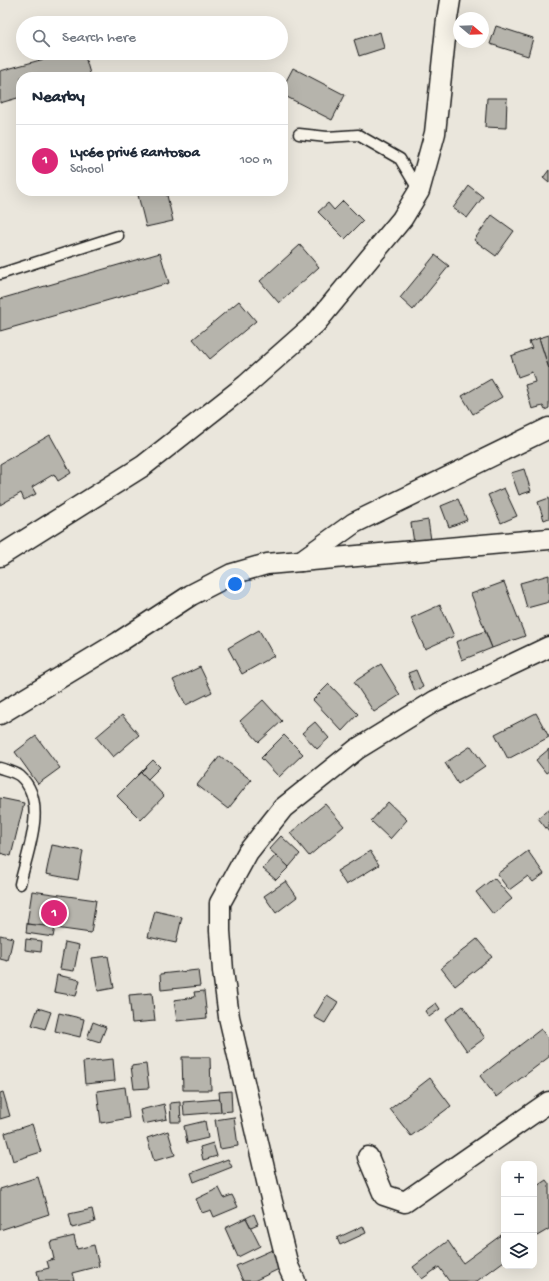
<!DOCTYPE html>
<html lang="en">
<head>
<meta charset="utf-8">
<style>
  :root { --surface:#fff; --page:#f2f2f3; --text:#1f2937; --muted:#747a83; --line:#e0e1e3; --accent:#db2777 }
  body { margin:0; font-family:"Gochi Hand",sans-serif; background:var(--page); color:var(--text) }
  .controls { position:absolute; right:12px; bottom:12px; display:grid; overflow:hidden; border-radius:8px; box-shadow:0 4px 16px #0002 }
  .controls button { width:36px; height:36px; display:grid; place-items:center; padding:0; border:0; border-bottom:1px solid var(--line); background:var(--surface); color:var(--text); font:20px sans-serif }
  .compass { position:absolute; left:453px; top:12px; width:36px; height:36px; border-radius:50%; background:var(--surface); box-shadow:0 4px 16px #0002; rotate:109deg }
  .you { position:absolute; left:235px; top:584px; width:14px; height:14px; margin:-10px; border:3px solid #fff; border-radius:50%; background:#1a73e8; box-shadow:0 0 0 6px #1a73e833 }
  .badge { display:grid; place-items:center; width:26px; height:26px; border-radius:50%; background:var(--accent); color:#fff; font-size:13px; font-weight:700 }
  .pin { position:absolute; translate:-50% -50%; border:2px solid #fff; box-shadow:0 1px 4px #0006 }
  .list { margin:0; padding:0; list-style:none }
  h2 { display:flex; justify-content:space-between; align-items:center; height:52px; margin:0; padding:0 16px; font-size:17px }
  h2 small { font-size:13px; font-weight:400; color:var(--muted) }
  .list li { display:grid; grid-template-columns:26px 1fr auto; gap:12px; align-items:center; box-sizing:border-box; height:72px; padding:0 16px; border-top:1px solid var(--line) }
  .list b { display:block; font-size:15px; white-space:nowrap }
  .list p { margin:0; font-size:13px; white-space:nowrap; color:var(--muted) }
  .list em { font-size:13px; font-style:normal; color:var(--muted) }
  .icon { flex:none; width:22px; height:22px; fill:none; stroke:currentColor; stroke-width:2; stroke-linecap:round; stroke-linejoin:round }
  .map { position:relative; flex:none; width:549px; height:1281px; overflow:hidden }
  .search { position:absolute; background:var(--surface); box-shadow:0 4px 16px #0002; left:16px; top:16px; width:272px; height:44px; display:flex; align-items:center; gap:10px; box-sizing:border-box; padding:0 14px; border-radius:22px; color:var(--muted); font-size:15px }
  .panel { position:absolute; background:var(--surface); box-shadow:0 4px 16px #0002; left:16px; top:72px; width:272px; height:124px; border-radius:16px }
  .map>svg:first-child { display:block }
</style>
</head>
<body>
<div class="map">
<svg width="549" height="1281" viewBox="0 0 549 1281">
  <rect width="100%" height="100%" fill="#eae6dc"/>
  <filter id="ink" filterUnits="userSpaceOnUse"><feTurbulence type="fractalNoise" baseFrequency=".025" numOctaves="2"/><feDisplacementMap in="SourceGraphic" scale="8" xChannelSelector="R" yChannelSelector="G"/><feConvolveMatrix kernelMatrix="1 2 1 2 8 2 1 2 1" color-interpolation-filters="sRGB"/></filter>
  <g filter="url(#ink)">
    <g fill="#b6b4ac" stroke="#1c1c1c">
      <path d="M496 26 533 38 528 56 490 44Z"/>
      <path d="M380 32 384 48 359 56 354 40Z"/>
      <path d="M66 53H84L91 77H21V97L0 103V71Z"/>
      <path d="M293 68 345 95 332 120 283 95V87Z"/>
      <path d="M138 72 139 77H119Z"/>
      <path d="M487 98H507L506 128 485 127Z"/>
      <path d="M549 170V183L543 178Z"/>
      <path d="M469 186 483 197 467 218 453 208Z"/>
      <path d="M137 191H166L173 221 146 227Z"/>
      <path d="M343 201 363 221 345 239 318 212 328 203 334 210Z"/>
      <path d="M492 215 514 231 496 256 474 240Z"/>
      <path d="M300 245 319 267 279 303 260 281Z"/>
      <path d="M160 253 169 283 0 331V299Z"/>
      <path d="M435 255 449 266 413 310 400 298Z"/>
      <path d="M239 301 256 321 210 359 193 339Z"/>
      <path d="M549 335V369L539 338Z"/>
      <path d="M539 338 549 369V408L545 410 543 406 532 409 525 385 535 382 532 372 518 377 511 356 532 348 529 342Z"/>
      <path d="M491 379 502 397 473 414 462 396Z"/>
      <path d="M50 435 71 473 58 481 54 474 32 487 36 494 24 500 21 493 0 505V464Z"/>
      <path d="M524 469 531 491 519 495 511 473Z"/>
      <path d="M504 488 517 516 501 523 488 495Z"/>
      <path d="M549 498V518L544 520 538 502Z"/>
      <path d="M458 499 467 520 449 527 441 506Z"/>
      <path d="M428 520 431 540 414 543 411 523Z"/>
      <path d="M549 575V602L527 608 520 583Z"/>
      <path d="M504 582 525 636 492 648 471 594Z"/>
      <path d="M440 605 454 636 425 649 411 618Z"/>
      <path d="M259 630 274 656 242 674 228 648Z"/>
      <path d="M485 631 492 648 462 660 456 642Z"/>
      <path d="M381 664 400 695 374 712 354 682Z"/>
      <path d="M200 667 212 692 186 705 173 680Z"/>
      <path d="M416 670 423 687 415 691 408 673Z"/>
      <path d="M329 684 358 714 342 731 313 700Z"/>
      <path d="M263 700 282 721 259 742 240 721Z"/>
      <path d="M536 713 549 737 508 759 495 734Z"/>
      <path d="M122 715 139 735 113 757 96 737Z"/>
      <path d="M315 722 329 738 317 749 302 733Z"/>
      <path d="M284 735 303 754 279 777 261 758Z"/>
      <path d="M36 736 60 768 38 784 15 752Z"/>
      <path d="M471 746 485 766 458 784 445 763Z"/>
      <path d="M549 749V771L546 773 536 760Z"/>
      <path d="M220 756 251 780 228 809 197 785Z"/>
      <path d="M153 760 160 767 148 779 141 772Z"/>
      <path d="M141 772 164 796 141 820 117 796Z"/>
      <path d="M0 798 24 803 11 856 0 853Z"/>
      <path d="M388 802 407 820 390 839 371 821Z"/>
      <path d="M325 804 344 826 309 856 290 833Z"/>
      <path d="M549 809V832L538 818Z"/>
      <path d="M281 836 300 854 289 867 269 849Z"/>
      <path d="M52 845 83 851 78 880 46 874Z"/>
      <path d="M370 851 379 865 346 885 337 871Z"/>
      <path d="M528 851 544 874 533 882 528 876 509 890 497 874Z"/>
      <path d="M276 855 289 867 276 880 263 869Z"/>
      <path d="M494 878 512 899 493 914 476 892Z"/>
      <path d="M286 881 297 897 276 913 264 896Z"/>
      <path d="M32 891 96 900 91 933 27 924Z"/>
      <path d="M155 911 182 917 176 943 148 937Z"/>
      <path d="M27 924 55 927 53 937 26 933Z"/>
      <path d="M0 935 13 938 8 961 0 959Z"/>
      <path d="M26 939 42 941 41 952 25 950Z"/>
      <path d="M477 939 492 957 455 986 441 968Z"/>
      <path d="M65 942 79 945 74 971 60 969Z"/>
      <path d="M108 956 114 988 98 991 92 958Z"/>
      <path d="M198 970 200 986 161 990 160 974Z"/>
      <path d="M57 975 80 980 76 996 54 992Z"/>
      <path d="M204 991 207 1018 177 1021 174 1000 195 997 194 992Z"/>
      <path d="M152 993 155 1021 132 1023 129 995Z"/>
      <path d="M327 995 338 1002 325 1023 314 1017Z"/>
      <path d="M436 1003 440 1009 429 1017 425 1011Z"/>
      <path d="M463 1006 485 1038 467 1051 445 1019Z"/>
      <path d="M38 1008 51 1012 45 1029 32 1025Z"/>
      <path d="M59 1013 84 1019 80 1037 55 1031Z"/>
      <path d="M93 1022 106 1027 100 1042 87 1038Z"/>
      <path d="M541 1029 549 1040V1057L496 1097 480 1076Z"/>
      <path d="M182 1057H210L211 1090H183Z"/>
      <path d="M113 1059 115 1081 85 1084 83 1062Z"/>
      <path d="M146 1064 149 1088 134 1089 131 1066Z"/>
      <path d="M430 1078 451 1106 411 1136 390 1109Z"/>
      <path d="M125 1087 129 1118 101 1123 97 1091Z"/>
      <path d="M231 1091 232 1111 221 1112 219 1092Z"/>
      <path d="M3 1092 10 1116 0 1119V1093Z"/>
      <path d="M220 1099 221 1112 184 1115 183 1102Z"/>
      <path d="M180 1102 181 1122H171L170 1103Z"/>
      <path d="M164 1104 167 1119 143 1124 140 1110Z"/>
      <path d="M234 1117 238 1146 220 1149 215 1120Z"/>
      <path d="M205 1121 208 1138 187 1143 184 1126Z"/>
      <path d="M32 1124 41 1152 13 1161 5 1133Z"/>
      <path d="M168 1131 175 1155 154 1161 147 1138Z"/>
      <path d="M213 1143 217 1156 203 1160 200 1147Z"/>
      <path d="M228 1159 232 1167 194 1182 191 1173Z"/>
      <path d="M38 1177 49 1214 0 1230V1189Z"/>
      <path d="M546 1180 549 1184V1229L537 1236 534 1231V1188Z"/>
      <path d="M219 1188 224 1198 232 1195 238 1207 214 1217 211 1210 202 1213 196 1199Z"/>
      <path d="M92 1209 95 1222 72 1228 69 1214Z"/>
      <path d="M254 1214 258 1224 251 1227 246 1218Z"/>
      <path d="M246 1218 260 1246 238 1257 225 1228Z"/>
      <path d="M363 1226 366 1233 340 1245 337 1238Z"/>
      <path d="M504 1233V1261L477 1281H449L439 1267 422 1279 413 1267 448 1241 463 1263Z"/>
      <path d="M74 1236 77 1249 94 1245 99 1266 72 1273 74 1281H39L37 1271 49 1268 47 1261 54 1259 50 1242Z"/>
      <path d="M272 1250 281 1268 254 1281H243L236 1266Z"/>
    </g>
    <g fill="none" stroke-linecap="round" stroke-linejoin="round">
      <defs>
        <g id="service">
          <path d="M299 134 327 137 358 135 400 159 419 191"/>
          <path d="M0 274 118 236"/>
          <path d="M0 768C6 770 15 772 20 776 49 802 27 852 20 884"/>
        </g>
        <g id="minor">
          <path d="M0 556 143 466 246 385 316 323 402 219 419 191 435 133 447 19 450 0"/>
          <path d="M301 561 354 523 549 428"/>
          <path d="M0 714 119 642 191 595 232 574 267 564 549 539"/>
          <path d="M368 1157 384 1195 405 1202 549 1102"/>
          <path d="M295 1281 288 1266 269 1190 229 1017 223 971 220 931V903L248 852 283 808 357 749 435 701 549 647"/>
        </g>
      </defs>
      <use href="#service" stroke="#1c1c1c" stroke-width="13"/>
      <use href="#minor" stroke="#1c1c1c" stroke-width="23"/>
      <use href="#service" stroke="#f7f3e8" stroke-width="10"/>
      <use href="#minor" stroke="#f7f3e8" stroke-width="20"/>
    </g>
  </g>
</svg>
<div class="controls">
<button>+</button>
<button>−</button>
<button><svg class="icon" aria-label="layers" viewBox="0 0 24 24"><path d="M12 4l9 5-9 5-9-5zM3 14l9 5 9-5"/></svg></button>
</div>
<svg class="compass" viewBox="-18 -18 36 36"><path d="M0-13l5 13h-10z" fill="#e53935"/><path d="M0 13l5-13h-10z" fill="#747a83"/></svg>
<div class="you"></div>
<div class="pin badge" style="left:54px;top:913px">1</div>
<div class="search"><svg class="icon" aria-label="search" viewBox="0 0 24 24"><circle cx="10" cy="10" r="6"/><path d="M15 15l6 6"/></svg>Search here</div>
<section class="panel">
<h2>Nearby<small></small></h2>
<ul class="list">
<li><span class="badge">1</span><div><b>Lycée privé Rantosoa</b><p>School</p></div><em>100 m</em></li>
</ul>
</section>
</div>
</body>
</html>
